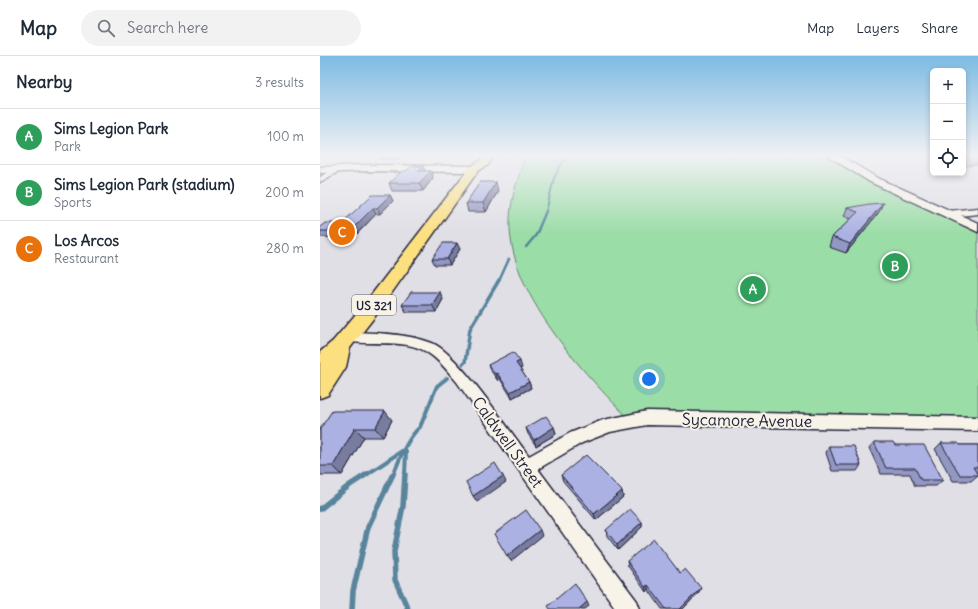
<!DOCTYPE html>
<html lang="en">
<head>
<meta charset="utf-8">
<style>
  :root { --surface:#fff; --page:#f2f2f3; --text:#1f2937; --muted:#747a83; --line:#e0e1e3; --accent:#0f766e }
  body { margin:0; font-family:Delius,sans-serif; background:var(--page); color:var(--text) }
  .controls { position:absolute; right:12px; top:12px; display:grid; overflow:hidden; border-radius:6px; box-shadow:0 2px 6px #0003 }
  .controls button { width:36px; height:36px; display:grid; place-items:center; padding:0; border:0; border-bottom:1px solid var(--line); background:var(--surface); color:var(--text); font:20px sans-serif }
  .you { position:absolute; left:329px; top:323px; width:14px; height:14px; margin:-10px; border:3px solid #fff; border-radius:50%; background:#1a73e8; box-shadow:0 0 0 6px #1a73e833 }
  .badge { display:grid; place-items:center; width:26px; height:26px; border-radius:50%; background:var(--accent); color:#fff; font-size:13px; font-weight:700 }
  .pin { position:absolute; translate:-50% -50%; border:2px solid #fff; box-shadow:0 1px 4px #0006 }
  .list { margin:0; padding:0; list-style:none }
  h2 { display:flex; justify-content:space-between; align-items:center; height:52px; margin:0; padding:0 16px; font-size:17px }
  h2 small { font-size:13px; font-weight:400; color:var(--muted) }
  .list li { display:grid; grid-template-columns:26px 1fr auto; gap:12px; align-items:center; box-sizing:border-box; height:56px; padding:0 16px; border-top:1px solid var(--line) }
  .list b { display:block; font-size:15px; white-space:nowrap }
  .list p { margin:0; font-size:13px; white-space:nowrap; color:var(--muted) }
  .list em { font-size:13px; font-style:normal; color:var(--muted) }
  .icon { flex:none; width:22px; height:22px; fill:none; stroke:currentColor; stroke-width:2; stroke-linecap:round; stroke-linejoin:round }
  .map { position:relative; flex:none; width:658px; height:553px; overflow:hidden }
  header { display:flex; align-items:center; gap:24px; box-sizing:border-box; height:56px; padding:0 20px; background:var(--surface); border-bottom:1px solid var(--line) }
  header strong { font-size:19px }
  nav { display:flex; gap:22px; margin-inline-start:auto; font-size:14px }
  .search { width:280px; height:36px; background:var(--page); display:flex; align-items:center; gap:10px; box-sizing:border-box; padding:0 14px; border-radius:22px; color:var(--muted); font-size:15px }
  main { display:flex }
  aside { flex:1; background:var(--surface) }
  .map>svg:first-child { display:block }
</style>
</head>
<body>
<header>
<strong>Map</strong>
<div class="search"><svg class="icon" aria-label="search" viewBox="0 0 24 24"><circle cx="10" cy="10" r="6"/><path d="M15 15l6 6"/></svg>Search here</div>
<nav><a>Map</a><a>Layers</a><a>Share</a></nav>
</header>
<main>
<aside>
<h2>Nearby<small>3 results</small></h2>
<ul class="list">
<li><span class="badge" style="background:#2e9e5b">A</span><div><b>Sims Legion Park</b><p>Park</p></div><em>100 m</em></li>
<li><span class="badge" style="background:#2e9e5b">B</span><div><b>Sims Legion Park (stadium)</b><p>Sports</p></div><em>200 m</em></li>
<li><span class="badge" style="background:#e8710a">C</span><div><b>Los Arcos</b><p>Restaurant</p></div><em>280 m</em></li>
</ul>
</aside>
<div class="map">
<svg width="658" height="553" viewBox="0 0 658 553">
  <rect width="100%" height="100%" fill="#e0dfe6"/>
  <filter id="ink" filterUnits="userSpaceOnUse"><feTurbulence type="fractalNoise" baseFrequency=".025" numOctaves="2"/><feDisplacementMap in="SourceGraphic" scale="8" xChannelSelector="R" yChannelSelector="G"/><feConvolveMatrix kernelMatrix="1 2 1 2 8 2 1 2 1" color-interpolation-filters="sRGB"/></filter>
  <g filter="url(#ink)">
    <path fill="#9bdda7" stroke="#5e8071" d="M205 100H513L658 172V368L311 365C263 316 186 236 190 162 191 140 199 120 205 100Z"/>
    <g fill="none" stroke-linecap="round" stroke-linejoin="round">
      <path stroke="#58849c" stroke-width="2" d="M226 156 234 122 246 100"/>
      <g stroke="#58849c" stroke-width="2.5">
        <path d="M206 191 216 179 226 155"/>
        <path d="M179 225 189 203"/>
      </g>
      <path stroke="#58849c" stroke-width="3.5" d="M143 308 145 306 150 273 179 224"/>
      <g stroke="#58849c" stroke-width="4">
        <path d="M46 419 85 393"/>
        <path d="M73 419C80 403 87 382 100 371L117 330 127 322"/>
        <path d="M85 419 86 395"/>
      </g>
      <g stroke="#58849c" stroke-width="5.5">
        <path d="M85 418 83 450 74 495 75 524 88 553"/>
        <path d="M0 453 30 429 47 418"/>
        <path d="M32 553 33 535 48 471 73 418"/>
      </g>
      <defs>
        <g id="street">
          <path d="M16 111H22L23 113 0 126V121Z"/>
          <path d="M658 152V158L628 161 623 158 628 155Z"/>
          <path d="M28 276C56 277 86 277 112 287 139 298 189 375 209 400L250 377 283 364 327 355 658 361V375L327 369 290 376 262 387 218 413 317 545 320 553H296L137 326C129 317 121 306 111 299 87 280 51 292 23 284L21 281 23 278Z"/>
        </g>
        <g id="secondary">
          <path d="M508 100H520L558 122 658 167V176L550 126Z"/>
          <path d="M45 109 154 110 159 113 154 116 45 115 0 117V111Z"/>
        </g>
        <path id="primary" d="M163 100H174L168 109 158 115 56 259 30 292 26 311 8 339 0 342V296L13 285 42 251 150 111 160 105Z"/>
      </defs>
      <use href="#street" stroke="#22223b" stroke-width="3"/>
      <use href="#secondary" stroke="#22223b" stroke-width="3"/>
      <use href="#primary" stroke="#22223b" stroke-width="3"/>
      <use href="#street" fill="#f7f3e8" fill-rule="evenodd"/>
      <use href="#secondary" fill="#f7f3e8" fill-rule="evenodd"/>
      <use href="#primary" fill="#fce080" fill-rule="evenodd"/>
    </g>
    <g fill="#9398c2" stroke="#22223b">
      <path d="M58 100H81L78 103H59Z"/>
      <path d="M643 100H658V109L643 110Z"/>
      <path d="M103 110 105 115H111L113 122 103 135H72L69 127 86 115Z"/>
      <path d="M178 135 166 156H148L146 147Z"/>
      <path d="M70 139 73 145 60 158H56L33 182 0 181V171L22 167Z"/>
      <path d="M527 152 559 156 526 197 509 191 512 181 531 163 524 160Z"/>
      <path d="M140 193 130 209H115L112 203Z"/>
      <path d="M123 243 116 256H86L82 249Z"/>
      <path d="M168 309 202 312 200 313 209 326 211 332 192 342 180 323 178 325 171 315Z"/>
      <path d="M72 364 63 381H44L22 419H0V373Z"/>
      <path d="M234 371 236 378 216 390 208 378 206 372Z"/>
      <path d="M554 386 575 389 623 424 616 430H595L590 418H561L549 392Z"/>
      <path d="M621 387 640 389H658V417H656L658 419 651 425H633L615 393Z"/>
      <path d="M509 390 541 409 537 415H512L506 397Z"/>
      <path d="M241 419 302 435 303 441 276 464 243 425Z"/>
      <path d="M322 466V471L298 494 287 480 286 474Z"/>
      <path d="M307 505 360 517 379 536 363 553H342L328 533 326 536 308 510Z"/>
    </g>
    <g fill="#787c9e" stroke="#22223b">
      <path d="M76 100H81L78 103Z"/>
      <path d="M103 110 106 117 98 115Z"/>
      <path d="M111 115 113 122 103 135 99 127Z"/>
      <path d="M176 126 178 135 166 156 163 147Z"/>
      <path d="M70 139 73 145 60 158 57 152Z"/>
      <path d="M563 147 559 156 526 197 530 188Z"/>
      <path d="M53 152 56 158 33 182 30 175Z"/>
      <path d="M137 187 140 193 130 209 127 203Z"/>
      <path d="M120 236 123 243 116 256 112 249Z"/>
      <path d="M200 305 202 312 198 314 196 307Z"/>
      <path d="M177 317 180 323 178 325 175 318Z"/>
      <path d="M209 326 211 332 192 342 190 336Z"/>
      <path d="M65 355 72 364 63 381 55 372Z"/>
      <path d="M234 371 236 378 216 390 214 384Z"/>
      <path d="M35 372 44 381 22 419 13 410Z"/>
      <path d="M183 420 186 426 157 446 153 440Z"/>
      <path d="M302 435 303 441 276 464 274 458Z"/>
      <path d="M322 466V471L298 494 297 489Z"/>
      <path d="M220 474 222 480 191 505 187 500Z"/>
      <path d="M328 529V533L326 536 325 531Z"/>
      <path d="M381 532 379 536 363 553H360Z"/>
      <path d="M267 546 269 550 265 553H259Z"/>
    </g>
    <g fill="#abb1e2" stroke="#22223b">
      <path d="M643 100H658V102H646Z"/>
      <path d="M92 110H103L98 115H111L99 127H69L82 115H86Z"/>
      <path d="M160 126H176L163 147H146Z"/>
      <path d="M52 139H70L57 152H53L30 175H0V171L5 167H22Z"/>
      <path d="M563 147 530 188 512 181 538 156 527 152 549 148Z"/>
      <path d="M123 187H137L127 203H112Z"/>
      <path d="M91 236H120L112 249H82Z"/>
      <path d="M193 296 200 305 196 307 209 326 190 336 177 317 175 318 168 309Z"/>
      <path d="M12 355H65L55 372H35L13 410H0V373Z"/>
      <path d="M226 360 234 371 214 384 206 372Z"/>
      <path d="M554 386H573L575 389H604L623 424H601L595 412H566Z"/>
      <path d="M621 387H638L640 389H658V411H653L658 419H640Z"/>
      <path d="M509 390H534L541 409H516Z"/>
      <path d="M266 399 302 435 274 458 241 419Z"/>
      <path d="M175 407 183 420 153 440 146 426Z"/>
      <path d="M310 453 322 466 297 489 286 474Z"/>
      <path d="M206 454 220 474 187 500 174 478Z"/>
      <path d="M334 483 360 517 365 513 381 532 360 553H346L328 529 325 531 307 505Z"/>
      <path d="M255 527 267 546 259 553H230L228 550Z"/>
    </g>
  </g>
  <linearGradient id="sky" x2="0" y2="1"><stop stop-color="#7dbbe3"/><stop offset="0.56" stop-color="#f1f1f4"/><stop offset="1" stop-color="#f1f1f4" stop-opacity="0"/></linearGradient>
  <rect width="658" height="178" fill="url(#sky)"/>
  <g text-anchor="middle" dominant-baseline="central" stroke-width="4" stroke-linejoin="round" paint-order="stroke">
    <rect fill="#f7f3e8" stroke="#62616f" stroke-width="1" x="32" y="239" width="44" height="20" rx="3"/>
    <g font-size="12" font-weight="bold" fill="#22223b">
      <text x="54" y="249">US 321</text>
    </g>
    <g font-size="16" fill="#22223b" stroke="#f7f3e8">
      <text transform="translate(427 364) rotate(1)">Sycamore Avenue</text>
      <text transform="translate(188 386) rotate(54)">Caldwell Street</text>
    </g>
  </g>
</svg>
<div class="controls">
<button>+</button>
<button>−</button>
<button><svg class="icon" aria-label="locate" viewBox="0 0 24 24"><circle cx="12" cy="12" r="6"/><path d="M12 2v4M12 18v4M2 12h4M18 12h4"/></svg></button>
</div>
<div class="you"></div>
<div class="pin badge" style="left:433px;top:233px;background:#2e9e5b">A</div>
<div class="pin badge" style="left:575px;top:210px;background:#2e9e5b">B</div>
<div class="pin badge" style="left:22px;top:176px;background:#e8710a">C</div>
</div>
</main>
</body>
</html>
